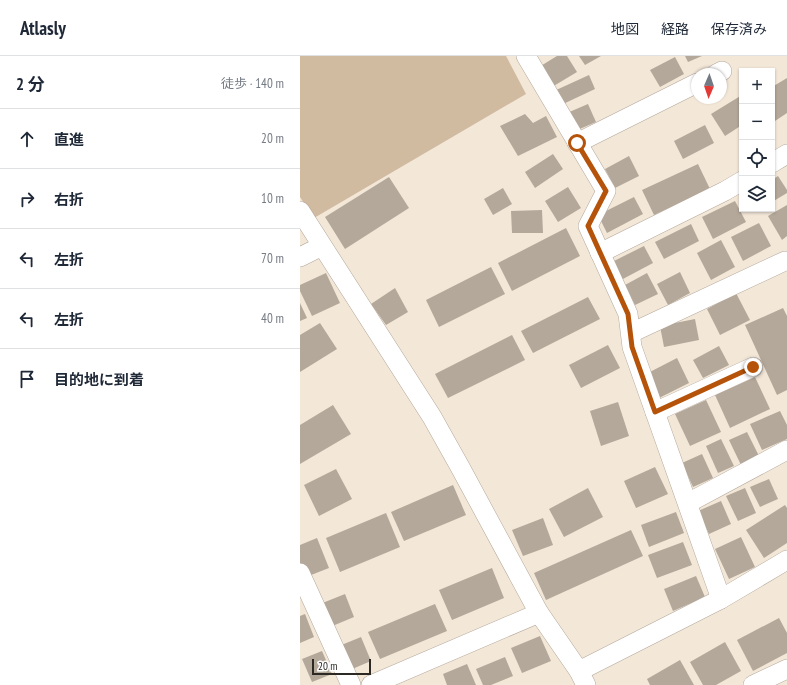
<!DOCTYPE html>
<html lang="ja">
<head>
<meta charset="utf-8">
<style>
  :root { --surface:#fff; --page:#f6f6f7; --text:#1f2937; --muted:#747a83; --line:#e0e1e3 }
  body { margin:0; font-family:"PT Sans Narrow","Noto Sans JP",sans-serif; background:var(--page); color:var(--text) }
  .controls { position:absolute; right:12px; top:12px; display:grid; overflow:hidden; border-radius:0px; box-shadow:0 1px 3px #0004 }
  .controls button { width:36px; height:36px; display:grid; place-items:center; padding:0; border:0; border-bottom:1px solid var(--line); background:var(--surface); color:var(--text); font:20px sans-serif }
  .compass { position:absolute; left:391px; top:12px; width:36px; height:36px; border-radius:50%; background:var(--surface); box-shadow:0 1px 3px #0004; rotate:182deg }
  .scale { position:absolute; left:12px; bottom:10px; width:59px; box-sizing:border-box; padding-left:4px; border:2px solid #2c2823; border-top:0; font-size:11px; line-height:14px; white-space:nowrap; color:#2c2823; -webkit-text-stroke:3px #fff; paint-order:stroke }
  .stop { position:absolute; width:12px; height:12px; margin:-9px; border:3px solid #b45309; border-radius:50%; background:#fff }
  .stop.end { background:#b45309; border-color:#fff; box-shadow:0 1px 4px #0008 }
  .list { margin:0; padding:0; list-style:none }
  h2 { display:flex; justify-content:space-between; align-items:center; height:52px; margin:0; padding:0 16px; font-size:17px }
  h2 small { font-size:13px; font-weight:400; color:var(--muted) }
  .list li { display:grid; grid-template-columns:26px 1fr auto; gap:12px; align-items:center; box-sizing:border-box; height:60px; padding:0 16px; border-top:1px solid var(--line) }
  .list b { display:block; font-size:15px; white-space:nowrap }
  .list em { font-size:13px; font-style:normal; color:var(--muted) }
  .icon { flex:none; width:22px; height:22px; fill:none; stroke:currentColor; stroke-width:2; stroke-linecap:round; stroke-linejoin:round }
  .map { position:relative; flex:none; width:487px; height:629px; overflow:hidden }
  header { display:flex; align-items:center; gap:24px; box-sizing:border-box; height:56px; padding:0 20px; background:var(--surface); border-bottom:1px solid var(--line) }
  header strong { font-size:19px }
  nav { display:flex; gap:22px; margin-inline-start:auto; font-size:14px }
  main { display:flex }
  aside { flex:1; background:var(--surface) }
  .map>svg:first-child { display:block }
</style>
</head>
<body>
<header>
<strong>Atlasly</strong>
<nav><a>地図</a><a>経路</a><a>保存済み</a></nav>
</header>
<main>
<aside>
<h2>2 分<small>徒歩 · 140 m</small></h2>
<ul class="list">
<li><svg class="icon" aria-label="ahead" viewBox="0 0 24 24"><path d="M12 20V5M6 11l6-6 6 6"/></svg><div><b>直進</b></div><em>20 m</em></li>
<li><svg class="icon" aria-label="right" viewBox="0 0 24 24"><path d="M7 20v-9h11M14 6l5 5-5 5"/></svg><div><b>右折</b></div><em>10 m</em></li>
<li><svg class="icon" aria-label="left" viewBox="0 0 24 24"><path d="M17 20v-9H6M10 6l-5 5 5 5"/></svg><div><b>左折</b></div><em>70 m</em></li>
<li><svg class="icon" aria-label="left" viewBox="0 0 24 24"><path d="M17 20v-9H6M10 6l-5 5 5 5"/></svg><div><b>左折</b></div><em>40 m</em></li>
<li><svg class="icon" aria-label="arrive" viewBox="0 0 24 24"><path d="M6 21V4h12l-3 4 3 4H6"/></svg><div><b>目的地に到着</b></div></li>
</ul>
</aside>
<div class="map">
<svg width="487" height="629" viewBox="0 0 487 629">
  <rect width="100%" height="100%" fill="#f3e7d8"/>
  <path fill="#d0baa0" d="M0 0H206L226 38 14 162 0 141Z"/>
  <g fill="#b4a89a">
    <path d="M257 0H267L277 16 252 31 239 11Z"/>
    <path d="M279 0H301L285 9Z"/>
    <path d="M385 0H402L388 6Z"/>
    <path d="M375 1 384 18 360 31 350 14Z"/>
    <path d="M289 19 295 33 261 49 254 35Z"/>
    <path d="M487 22V57L472 67V31Z"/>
    <path d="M442 39V69L425 80 411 58Z"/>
    <path d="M288 48 296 66 275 75 267 57Z"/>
    <path d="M225 58 233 67 246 60 257 81 218 100 200 70Z"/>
    <path d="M405 69 414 87 383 103 374 85Z"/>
    <path d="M253 98 263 113 235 132 225 116Z"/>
    <path d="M329 100 339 120 315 132 305 113Z"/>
    <path d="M398 108 410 133 354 159 342 134Z"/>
    <path d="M478 120 487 134V137L472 146V124Z"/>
    <path d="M89 121 109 152 45 193 25 161Z"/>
    <path d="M268 131 281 152 258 166 245 145Z"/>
    <path d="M203 132 212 148 193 159 184 143Z"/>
    <path d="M334 141 343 158 307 177 298 159Z"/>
    <path d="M435 145 446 166 413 183 402 161Z"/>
    <path d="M487 149V180L482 184 468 160Z"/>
    <path d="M242 154 243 177H212L211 155Z"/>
    <path d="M459 167 471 190 443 205 431 181Z"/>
    <path d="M391 168 399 185 364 203 355 186Z"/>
    <path d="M266 172 280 200 212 235 198 207Z"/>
    <path d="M421 184 435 211 411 224 397 197Z"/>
    <path d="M344 190 353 207 321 224 312 206Z"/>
    <path d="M191 211 205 238 139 271 126 244Z"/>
    <path d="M380 216 390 237 368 249 357 228Z"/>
    <path d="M26 217 40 247 12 260 0 235V229Z"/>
    <path d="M347 217 358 238 335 249 325 229Z"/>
    <path d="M95 232 108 256 86 269 71 248Z"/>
    <path d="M436 237 450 264 420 279 407 253Z"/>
    <path d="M288 241 300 263 233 297 221 275Z"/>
    <path d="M0 247 7 262 0 265Z"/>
    <path d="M483 252 487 260V334L477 339 445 269Z"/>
    <path d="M395 263 399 284 364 291 360 270Z"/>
    <path d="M20 267 37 293 0 316V279Z"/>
    <path d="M212 279 225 304 148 342 135 318Z"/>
    <path d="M308 289 320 312 281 332 269 309Z"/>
    <path d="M419 290 429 309 403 322 393 304Z"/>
    <path d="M377 302 389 327 359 342 346 318Z"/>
    <path d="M455 321 470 353 430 372 415 339Z"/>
    <path d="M406 344 421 376 390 390 375 358Z"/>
    <path d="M318 346 329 380 301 390 290 355Z"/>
    <path d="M33 349 51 378 0 408V369Z"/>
    <path d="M480 355 487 369V383L462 394 450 368Z"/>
    <path d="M447 376 459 400 441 409 429 384Z"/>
    <path d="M421 383 434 410 418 417 406 390Z"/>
    <path d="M402 398 413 422 393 431 382 407Z"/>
    <path d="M355 411 368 438 336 452 324 425Z"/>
    <path d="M36 413 52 443 19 460 4 429Z"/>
    <path d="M469 423 478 443 460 451 450 431Z"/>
    <path d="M153 429 166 459 104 485 91 456Z"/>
    <path d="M288 432 303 461 264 481 249 453Z"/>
    <path d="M445 432 456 457 438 465 426 440Z"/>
    <path d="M421 445 431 468 409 478 398 455Z"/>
    <path d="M485 449 487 452V487L464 502 446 474Z"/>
    <path d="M376 456 384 477 349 491 341 469Z"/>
    <path d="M86 457 100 491 40 516 26 482Z"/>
    <path d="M243 462 253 489 223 500 212 474Z"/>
    <path d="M331 474 343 500 246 544 234 517Z"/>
    <path d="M441 481 455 511 429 523 415 493Z"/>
    <path d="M17 482 29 512 6 521 0 507V489Z"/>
    <path d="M383 486 392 509 357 522 348 499Z"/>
    <path d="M192 512 204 542 152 564 139 534Z"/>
    <path d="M396 520 405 541 373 555 364 533Z"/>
    <path d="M45 538 54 561 30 571 20 548Z"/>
    <path d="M135 548 147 575 80 603 68 576Z"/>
    <path d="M5 558 14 581 0 587V560Z"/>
    <path d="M479 562 487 577V597L453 615 437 584Z"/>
    <path d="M240 580 251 605 222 617 211 592Z"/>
    <path d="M61 581 71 605 50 614 39 590Z"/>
    <path d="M425 586 441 615 416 629H403L390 606Z"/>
    <path d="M22 595 32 618 12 626 2 603Z"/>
    <path d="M205 601 213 620 191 629H183L176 613Z"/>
    <path d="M380 604 394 629H350L347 623Z"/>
    <path d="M167 608 176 629H147L143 618Z"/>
  </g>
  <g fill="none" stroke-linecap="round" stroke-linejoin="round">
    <defs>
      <g id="minor">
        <path d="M226 0 306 135 288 170 328 258 332 291 421 543"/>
        <path d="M416 18 422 15"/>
        <path d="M277 87 397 27"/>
        <path d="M472 107 487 98"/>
        <path d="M0 155 132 361 160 411 239 557 279 615 286 629"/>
        <path d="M300 197 425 135 442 125"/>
        <path d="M0 201 22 190"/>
        <path d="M331 277 485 205"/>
        <path d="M355 356 453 311"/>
        <path d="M388 447 487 394"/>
        <path d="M0 517 51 629"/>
        <path d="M279 615 421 543 487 504"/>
        <path d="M71 629 239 557"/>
        <path d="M453 629 487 613"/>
      </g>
    </defs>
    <use href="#minor" stroke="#b4a89b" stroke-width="20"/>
    <use href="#minor" stroke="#fff" stroke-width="19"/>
  </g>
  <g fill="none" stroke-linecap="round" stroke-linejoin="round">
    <path stroke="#b45309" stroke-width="5" d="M277 87 306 135 288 170 328 258 332 291 355 356 453 311"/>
  </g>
</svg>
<div class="controls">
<button>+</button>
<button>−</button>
<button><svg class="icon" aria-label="locate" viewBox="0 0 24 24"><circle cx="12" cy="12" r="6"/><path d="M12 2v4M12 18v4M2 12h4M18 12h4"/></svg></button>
<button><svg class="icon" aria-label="layers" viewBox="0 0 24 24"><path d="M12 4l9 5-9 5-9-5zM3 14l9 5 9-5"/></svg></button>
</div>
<svg class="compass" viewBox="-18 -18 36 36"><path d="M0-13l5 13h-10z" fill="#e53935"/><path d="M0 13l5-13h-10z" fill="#747a83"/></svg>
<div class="scale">20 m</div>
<div class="stop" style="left:277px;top:87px"></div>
<div class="stop end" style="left:453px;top:311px"></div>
</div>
</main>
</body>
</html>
